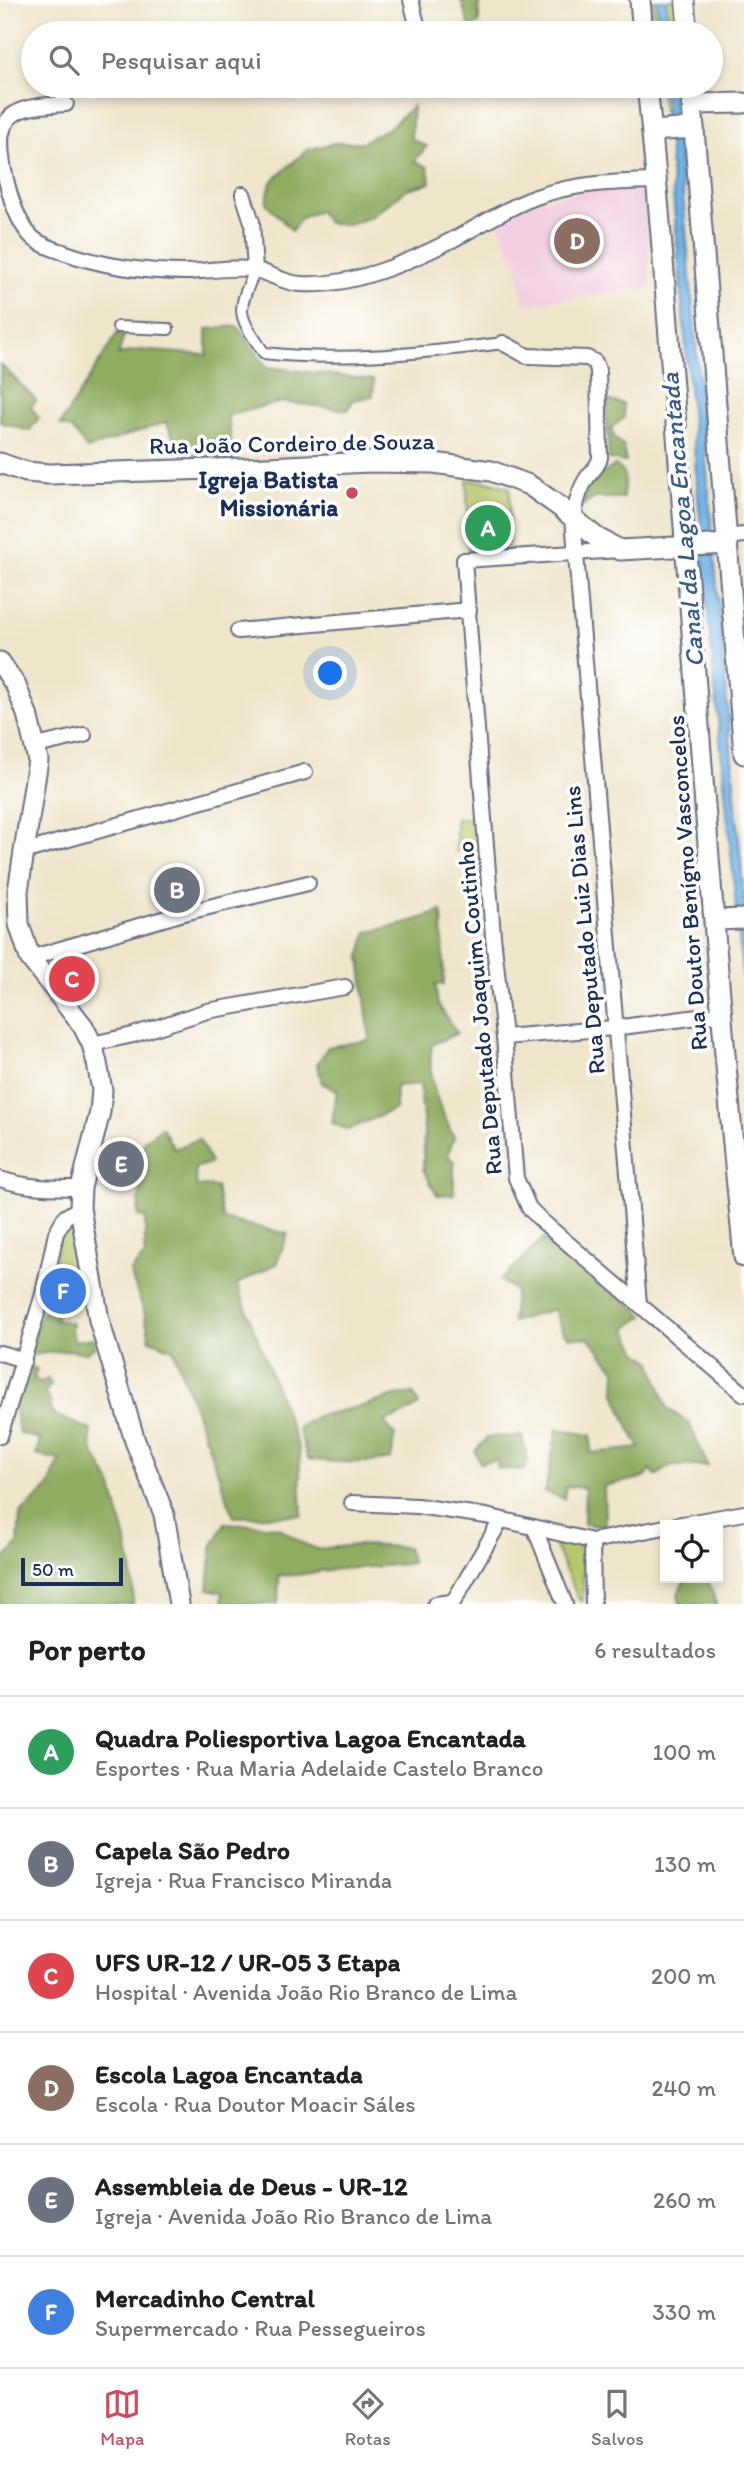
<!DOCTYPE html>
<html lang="pt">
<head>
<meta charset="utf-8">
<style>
  :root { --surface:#fff; --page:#f6f6f6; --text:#202124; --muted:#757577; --line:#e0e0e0; --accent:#d1495b }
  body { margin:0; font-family:Itim,sans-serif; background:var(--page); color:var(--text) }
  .controls { position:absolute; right:21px; bottom:21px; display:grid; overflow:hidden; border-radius:0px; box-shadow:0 4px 10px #0003 }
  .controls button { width:63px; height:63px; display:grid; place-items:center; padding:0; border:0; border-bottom:2px solid var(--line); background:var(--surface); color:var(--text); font:35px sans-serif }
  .scale { position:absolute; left:21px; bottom:18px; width:102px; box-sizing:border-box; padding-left:7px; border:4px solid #1b2f5e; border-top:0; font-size:19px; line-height:24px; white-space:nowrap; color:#1b2f5e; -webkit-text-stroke:5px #fff; paint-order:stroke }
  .you { position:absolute; left:331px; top:674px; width:24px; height:24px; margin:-18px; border:5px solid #fff; border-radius:50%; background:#1a73e8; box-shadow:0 0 0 10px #1a73e833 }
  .badge { display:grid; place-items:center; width:46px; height:46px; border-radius:50%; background:var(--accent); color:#fff; font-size:23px; font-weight:700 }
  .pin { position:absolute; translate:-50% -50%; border:4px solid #fff; box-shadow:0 2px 7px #0006 }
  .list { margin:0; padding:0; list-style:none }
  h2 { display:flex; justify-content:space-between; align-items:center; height:91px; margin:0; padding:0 28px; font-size:30px }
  h2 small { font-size:23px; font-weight:400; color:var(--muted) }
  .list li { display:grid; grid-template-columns:46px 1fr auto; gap:21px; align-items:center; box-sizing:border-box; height:112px; padding:0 28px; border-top:2px solid var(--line) }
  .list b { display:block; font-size:26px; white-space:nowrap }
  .list p { margin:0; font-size:23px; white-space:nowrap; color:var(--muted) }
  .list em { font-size:23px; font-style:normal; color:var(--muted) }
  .icon { flex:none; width:38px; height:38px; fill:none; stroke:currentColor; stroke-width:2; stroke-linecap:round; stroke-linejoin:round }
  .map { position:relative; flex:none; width:744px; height:1604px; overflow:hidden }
  .search { position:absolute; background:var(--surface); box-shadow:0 4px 10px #0003; left:21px; right:21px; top:21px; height:77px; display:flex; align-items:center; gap:18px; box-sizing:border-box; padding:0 24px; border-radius:38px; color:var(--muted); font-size:26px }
  .sheet { height:763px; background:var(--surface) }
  nav { display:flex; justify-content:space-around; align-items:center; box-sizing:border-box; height:98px; border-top:2px solid var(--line); background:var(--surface); font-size:19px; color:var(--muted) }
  nav a { display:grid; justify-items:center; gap:4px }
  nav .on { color:var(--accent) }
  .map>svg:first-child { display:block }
</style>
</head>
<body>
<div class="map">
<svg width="744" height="1604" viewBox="0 0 744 1604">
  <rect width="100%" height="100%" fill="#fff"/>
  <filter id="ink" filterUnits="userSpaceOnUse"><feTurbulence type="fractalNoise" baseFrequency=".0143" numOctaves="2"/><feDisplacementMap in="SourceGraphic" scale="14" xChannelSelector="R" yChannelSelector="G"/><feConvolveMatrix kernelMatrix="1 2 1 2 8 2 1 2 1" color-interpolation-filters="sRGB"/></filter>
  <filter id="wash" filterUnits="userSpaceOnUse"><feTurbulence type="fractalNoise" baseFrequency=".00686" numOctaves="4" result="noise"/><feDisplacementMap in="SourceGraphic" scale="28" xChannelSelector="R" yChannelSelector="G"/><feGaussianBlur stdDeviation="1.57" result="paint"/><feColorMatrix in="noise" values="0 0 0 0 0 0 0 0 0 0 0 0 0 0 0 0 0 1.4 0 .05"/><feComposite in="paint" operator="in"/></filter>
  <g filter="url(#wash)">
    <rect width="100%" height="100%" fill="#efe5ca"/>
    <g fill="#f2cfe1">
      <path d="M644 186 651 288 524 304 516 261 497 222 532 203 594 189Z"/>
      <path d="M79 954 90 995 74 1000 48 963Z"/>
    </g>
    <g fill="#b6c86c" stroke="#687c65" stroke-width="2">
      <path d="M652 0H677L680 33H655Z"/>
      <path d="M660 86H684L686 124 668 125 662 107Z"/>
      <path d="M467 480 491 482 510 488 509 549 468 550Z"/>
      <path d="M479 817 480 850 456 851V819Z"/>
      <path d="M80 1209 88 1279 72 1282 52 1281 59 1229Z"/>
      <path d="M553 1537 579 1544 583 1549V1601L579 1600 554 1544Z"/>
    </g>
    <g fill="#90ac60" stroke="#566e5f" stroke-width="2">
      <path d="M461 0H479V23L470 28Z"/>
      <path d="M413 106 411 139 427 146 414 161 428 167 430 183 407 189 371 217 347 225 328 223 319 211 301 218 292 231 266 203 271 182 307 150 334 143 363 142 389 128Z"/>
      <path d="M237 326 267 367 374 380 373 396 353 400 348 410 282 402 228 415 233 459 186 463 166 422 87 449 72 429 60 425 118 332 124 336 118 355 139 350 207 355V329Z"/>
      <path d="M0 364 36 400 31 407 39 418 29 431 0 422Z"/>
      <path d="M606 400 623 404 624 418 611 428 615 439 623 445 626 462 609 459Z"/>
      <path d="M615 465C630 475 623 482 623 498H595L583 505 588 484Z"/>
      <path d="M442 911 444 984 435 985 438 1004 457 1033 432 1045C426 1079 439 1107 454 1137L448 1155 454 1162V1194L437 1195 423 1169 424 1131 420 1084 396 1086 395 1109 348 1130 332 1123 337 1090 322 1083 317 1064 328 1047 370 1040 360 957 367 932 405 924Z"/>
      <path d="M162 1127 174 1149 199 1139 211 1163 195 1168 197 1186 216 1187 223 1219 288 1234 276 1264 237 1284 299 1449 302 1515 234 1517 173 1349 150 1340 144 1311 130 1272 145 1255V1218L138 1216 144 1141Z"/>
      <path d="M543 1239H557L644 1316 626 1328 638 1352 652 1362 667 1408 689 1423 708 1466H670L656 1476 651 1469 646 1477 604 1486 605 1527 584 1524 585 1488 566 1486 564 1499 545 1492 557 1429 591 1435V1453L640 1448 628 1426 615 1393 616 1371 589 1338 569 1337 562 1330 554 1309 512 1322 515 1291 500 1280C517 1268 527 1252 543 1239Z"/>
      <path d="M59 1308 55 1320 72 1323 71 1330 75 1341 94 1338 95 1347 86 1353 69 1350 30 1355 42 1311Z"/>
      <path d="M26 1366 37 1369 34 1379 41 1382 48 1379 51 1385 44 1393 50 1400 52 1414 91 1430C87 1451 101 1463 109 1480 113 1488 115 1498 117 1507 126 1539 135 1571 133 1604H0V1565L18 1544 20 1514 48 1488 60 1460 36 1455 40 1439 19 1433 14 1406Z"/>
      <path d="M413 1393 419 1405 406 1413 384 1422 395 1435 391 1459C364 1464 336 1463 308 1459L298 1428 317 1416 363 1406 395 1396Z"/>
      <path d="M522 1436 528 1460 524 1470 498 1469 497 1460 480 1463 475 1451 488 1437Z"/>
      <path d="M225 1523 278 1527 302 1543 317 1549 356 1545 407 1547 412 1563C384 1567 357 1567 329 1570 310 1572 298 1577 279 1575L278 1604H224L222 1592 208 1589 212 1547Z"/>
      <path d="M686 1578H707L717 1604H680L678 1594Z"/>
    </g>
    <g fill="#6eb3e5" stroke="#4471a2" stroke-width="2">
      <path d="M657 0H666L669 33H659Z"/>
      <path d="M664 86H673L674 114 676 115 744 897V991L706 592Z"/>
    </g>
  </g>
  <g filter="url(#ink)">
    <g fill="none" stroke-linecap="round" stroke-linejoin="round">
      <defs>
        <g id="pedestrian">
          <path d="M255 270C236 314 237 313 264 353 341 362 427 353 503 343"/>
          <path d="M118 327 168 329"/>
        </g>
        <g id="minor">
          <path d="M411 0 419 33"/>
          <path d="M66 104C39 106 2 104 1 141 1 168 13 221 34 239 42 245 53 249 63 252 104 267 143 272 187 272 205 271 240 266 256 270 272 274 283 283 301 284 352 287 407 263 452 240 480 226 506 208 536 197 575 183 615 182 656 181"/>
          <path d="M243 194 252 222 255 270"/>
          <path d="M503 343 527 356 587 358 595 362 598 370 600 458C598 468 590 472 585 481 577 495 573 515 574 531L639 1304"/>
          <path d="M727 537 744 535"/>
          <path d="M620 550 464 560 493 936 504 1037 516 1178 529 1208 543 1222 744 1394"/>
          <path d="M238 631 469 610"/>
          <path d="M36 746 84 735"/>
          <path d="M23 852 305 772"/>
          <path d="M30 958 180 914 308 883"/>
          <path d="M504 1037 614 1028 721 1014"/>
          <path d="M92 1044 133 1035 207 1011 345 987"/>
          <path d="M0 1179C27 1188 52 1188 81 1188"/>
          <path d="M0 1353 24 1360"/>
          <path d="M0 1436 43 1294 56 1233 65 1217 80 1208"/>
          <path d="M352 1503 417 1506 486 1516 592 1541 665 1527"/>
          <path d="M676 1525 744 1513"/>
          <path d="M534 1527 565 1604"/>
          <path d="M592 1541 593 1604"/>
          <path d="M435 1604 452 1602"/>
          <path d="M452 1604 501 1520"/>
        </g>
        <g id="tertiary">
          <path d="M685 0 688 33"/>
          <path d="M691 86 692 104"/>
        </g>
        <g id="secondary">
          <path d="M640 0 643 33"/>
          <path d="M647 86C658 182 664 278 672 374 696 668 714 963 744 1257"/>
          <path d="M744 103 692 104 744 754"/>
          <path d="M652 131 694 128"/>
          <path d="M0 463 26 472 49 474 246 468 370 462 434 463 491 471 529 485 560 507 597 538 620 550 728 544"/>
          <path d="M0 662 16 686 27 714 38 760 18 891 19 924 30 958 83 1026 92 1044 97 1063 102 1090 100 1112 81 1188 80 1208 99 1320 135 1441 164 1514 179 1604"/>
          <path d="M715 920 744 919"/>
        </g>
      </defs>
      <use href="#pedestrian" stroke="#656f84" stroke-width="14"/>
      <use href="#minor" stroke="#656f84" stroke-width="18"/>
      <use href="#tertiary" stroke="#656f84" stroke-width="21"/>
      <use href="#secondary" stroke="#656f84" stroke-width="23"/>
      <use href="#pedestrian" stroke="#fff" stroke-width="10"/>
      <use href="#minor" stroke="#fff" stroke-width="14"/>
      <use href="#tertiary" stroke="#fff" stroke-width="18"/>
      <use href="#secondary" stroke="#fff" stroke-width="19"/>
    </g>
  </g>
  <circle fill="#d1495b" stroke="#fff" stroke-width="2.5" cx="352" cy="493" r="7"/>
  <g text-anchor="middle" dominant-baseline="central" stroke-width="7" stroke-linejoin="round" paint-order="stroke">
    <g font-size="24" fill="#1b2f5e" stroke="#fff">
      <text transform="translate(292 443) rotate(-1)">Rua João Cordeiro de Souza</text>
      <text transform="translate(687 883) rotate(-94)">Rua Doutor Benígno Vasconcelos</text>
      <text transform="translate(584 930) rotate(-95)">Rua Deputado Luiz Dias Lins</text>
      <text transform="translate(479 1008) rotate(-95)">Rua Deputado Joaquim Coutinho</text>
    </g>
    <g font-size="24" font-weight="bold" fill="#1b2f5e" stroke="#fff" text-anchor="end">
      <text x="338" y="479">Igreja Batista<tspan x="338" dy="28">Missionária</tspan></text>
    </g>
    <g font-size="26" font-style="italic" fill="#385d8d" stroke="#fff">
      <text transform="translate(682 520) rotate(-95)">Canal da Lagoa Encantada</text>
    </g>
  </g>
</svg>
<div class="controls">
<button><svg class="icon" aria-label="locate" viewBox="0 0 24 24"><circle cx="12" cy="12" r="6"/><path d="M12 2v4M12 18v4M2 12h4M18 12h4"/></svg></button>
</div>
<div class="scale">50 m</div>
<div class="you"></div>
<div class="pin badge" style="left:488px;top:528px;background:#2e9e5b">A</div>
<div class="pin badge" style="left:177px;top:890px;background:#6b7280">B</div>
<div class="pin badge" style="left:72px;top:979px;background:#e0444e">C</div>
<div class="pin badge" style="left:577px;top:241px;background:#8d6e63">D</div>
<div class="pin badge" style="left:121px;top:1164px;background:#6b7280">E</div>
<div class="pin badge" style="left:63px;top:1291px;background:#3f7fe0">F</div>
<div class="search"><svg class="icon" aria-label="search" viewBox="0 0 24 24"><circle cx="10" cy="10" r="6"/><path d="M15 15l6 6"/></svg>Pesquisar aqui</div>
</div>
<section class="sheet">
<h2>Por perto<small>6 resultados</small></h2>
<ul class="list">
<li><span class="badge" style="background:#2e9e5b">A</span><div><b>Quadra Poliesportiva Lagoa Encantada</b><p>Esportes · Rua Maria Adelaide Castelo Branco</p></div><em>100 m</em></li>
<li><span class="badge" style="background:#6b7280">B</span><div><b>Capela São Pedro</b><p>Igreja · Rua Francisco Miranda</p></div><em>130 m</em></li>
<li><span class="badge" style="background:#e0444e">C</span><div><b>UFS UR-12 / UR-05 3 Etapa</b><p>Hospital · Avenida João Rio Branco de Lima</p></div><em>200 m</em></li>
<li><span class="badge" style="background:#8d6e63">D</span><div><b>Escola Lagoa Encantada</b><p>Escola · Rua Doutor Moacir Sáles</p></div><em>240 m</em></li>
<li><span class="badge" style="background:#6b7280">E</span><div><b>Assembleia de Deus - UR-12</b><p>Igreja · Avenida João Rio Branco de Lima</p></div><em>260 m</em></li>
<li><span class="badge" style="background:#3f7fe0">F</span><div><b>Mercadinho Central</b><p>Supermercado · Rua Pessegueiros</p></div><em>330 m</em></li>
</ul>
</section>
<nav>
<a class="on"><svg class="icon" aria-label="map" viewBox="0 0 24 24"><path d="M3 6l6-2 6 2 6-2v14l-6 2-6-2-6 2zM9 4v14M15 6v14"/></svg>Mapa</a>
<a><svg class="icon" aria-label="directions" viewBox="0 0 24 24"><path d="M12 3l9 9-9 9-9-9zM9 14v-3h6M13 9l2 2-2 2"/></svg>Rotas</a>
<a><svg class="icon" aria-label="saved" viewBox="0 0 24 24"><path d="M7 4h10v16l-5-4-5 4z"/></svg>Salvos</a>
</nav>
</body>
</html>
